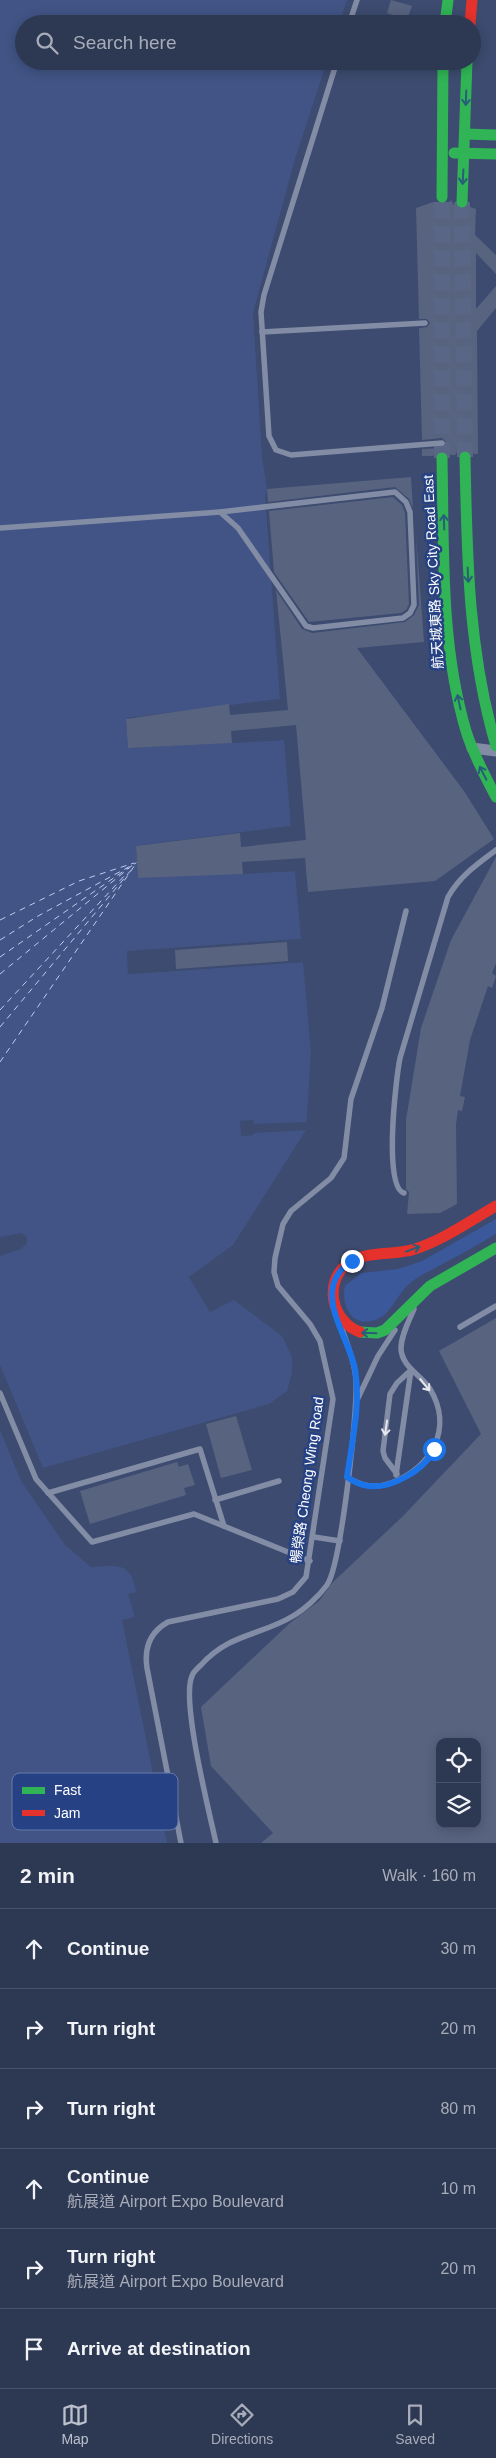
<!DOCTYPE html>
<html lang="en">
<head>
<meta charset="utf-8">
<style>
  :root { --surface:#2d3853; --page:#39435d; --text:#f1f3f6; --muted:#a7acb8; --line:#48526a; --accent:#bbc0cd }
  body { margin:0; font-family:Arial,"Noto Sans TC",sans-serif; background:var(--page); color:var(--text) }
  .controls { position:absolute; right:15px; bottom:15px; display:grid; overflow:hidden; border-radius:10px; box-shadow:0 2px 12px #0003 }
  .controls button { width:45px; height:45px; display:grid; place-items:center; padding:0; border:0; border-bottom:1px solid var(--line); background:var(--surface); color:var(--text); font:25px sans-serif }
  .stop { position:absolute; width:15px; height:15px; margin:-11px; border:4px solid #1a73e8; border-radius:50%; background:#fff }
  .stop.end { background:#1a73e8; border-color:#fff; box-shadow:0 1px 5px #0008 }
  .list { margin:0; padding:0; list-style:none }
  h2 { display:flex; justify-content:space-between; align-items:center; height:65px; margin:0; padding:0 20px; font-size:21px }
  h2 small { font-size:16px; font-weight:400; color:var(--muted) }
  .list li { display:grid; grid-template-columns:32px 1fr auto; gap:15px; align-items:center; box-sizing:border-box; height:80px; padding:0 20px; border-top:1px solid var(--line) }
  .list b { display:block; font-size:19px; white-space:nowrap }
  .list p { margin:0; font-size:16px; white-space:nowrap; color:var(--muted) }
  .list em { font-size:16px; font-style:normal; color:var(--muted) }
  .icon { flex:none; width:28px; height:28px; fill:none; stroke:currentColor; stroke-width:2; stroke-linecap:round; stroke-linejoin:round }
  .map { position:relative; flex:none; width:496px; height:1843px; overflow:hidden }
  .search { position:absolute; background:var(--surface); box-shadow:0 2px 12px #0003; left:15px; right:15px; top:15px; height:55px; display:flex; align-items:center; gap:12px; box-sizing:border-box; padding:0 18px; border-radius:28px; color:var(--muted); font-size:19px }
  .sheet { height:545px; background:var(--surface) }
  nav { display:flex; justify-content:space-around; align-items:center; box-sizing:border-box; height:70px; border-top:1px solid var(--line); background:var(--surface); font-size:14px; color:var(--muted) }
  nav a { display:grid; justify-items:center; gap:2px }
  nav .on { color:var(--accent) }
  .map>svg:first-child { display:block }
</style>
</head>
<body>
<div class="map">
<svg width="496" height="1843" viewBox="0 0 496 1843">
  <rect width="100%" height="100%" fill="#3c4b6f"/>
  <path fill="#3b589b" d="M496 1219V1234C477 1245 458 1256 439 1266 429 1272 418 1276 409 1284 396 1295 391 1317 372 1321 350 1326 341 1303 345 1286L361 1273 398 1269 422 1261Z"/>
  <g fill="#415485">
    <path d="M0 0H347L339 24H24V61H327L295 159 253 313 262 457 267 489 265 496 280 699 126 718 232 743 284 740 291 826 136 846 243 874 295 871 301 939 127 952 129 974 303 962 311 1053 306 1130 233 1245 189 1277 210 1312 234 1300 282 1336 292 1357V1373L287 1391 269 1404 43 1468 0 1365V1256L21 1249 27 1243V1238L22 1233 0 1237Z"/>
    <path d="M0 1430 21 1481 65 1545 91 1567C117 1566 131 1561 136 1592L128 1594 135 1617 122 1620 167 1843H0Z"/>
  </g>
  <g fill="#3c4b6f">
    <path d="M280 699 281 702 129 721 131 745 284 737V740L128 748 126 719Z"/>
    <path d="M291 826V829L138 849 140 876 295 869V871L138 878 136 846Z"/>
    <path d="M301 939V942L130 954 131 972 302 960 303 962 128 974 127 951Z"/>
    <path d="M253 1120 254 1124 306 1122V1130L254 1133V1135L241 1136 240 1121Z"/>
  </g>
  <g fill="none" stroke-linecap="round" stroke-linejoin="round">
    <g stroke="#bcccef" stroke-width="1" stroke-dasharray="6 5" stroke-linecap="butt">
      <path d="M0 920 79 881 134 863"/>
      <path d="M0 940 38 916 136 863"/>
      <path d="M0 957 128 868"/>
      <path d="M0 974 134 864"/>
      <path d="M0 1010 126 874"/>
      <path d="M0 1027 132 869"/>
      <path d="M0 1062 137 862"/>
    </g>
  </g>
  <g fill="#586380" fill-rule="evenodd">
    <path d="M391 0 412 6 407 20 387 13Z"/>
    <path d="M451 200 457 211H466L471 207 476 209 475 235 496 255V274L476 253V309L496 286V308L477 331 478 454H474L470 449 464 447 459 449 455 455H451L447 450 441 448 436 450 433 456H422V449L443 448 447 443 442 438 422 440 419 328 427 327 430 323 427 319H419L416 208 433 202 442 207 447 205Z"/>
    <path d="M411 477 413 508 409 499 395 487 268 502 267 489Z"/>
    <path d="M393 497 402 505 405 513 409 604 406 610 401 613 309 622 274 572 269 511Z"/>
    <path d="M416 535 424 642 357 648 464 791 494 839 435 881 308 892 305 858 242 862 243 874 138 878 136 846 240 833 241 847 306 840 296 725 231 731 232 743 128 748 126 719 229 704 230 715 288 710 276 590 302 629 312 633 405 622 414 615 419 605Z"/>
    <path d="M496 857V963L492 973 496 976 492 988 488 986 470 1040 460 1096 465 1097 462 1111 458 1110 456 1124 457 1204 440 1213 407 1214 409 1192 406 1189V1120L421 1028 451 940Z"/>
    <path d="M287 942 288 961 176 969 175 950Z"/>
    <path d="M496 1318V1843H261L273 1833 211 1766 201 1707 290 1623 319 1601 333 1582 403 1516 481 1434 439 1351ZM440 1742H477V1824H440Z"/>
    <path d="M236 1416 252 1470 221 1478 206 1424Z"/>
    <path d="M177 1462 179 1467 188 1464 195 1485 184 1488 186 1495 90 1524 80 1491Z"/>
  </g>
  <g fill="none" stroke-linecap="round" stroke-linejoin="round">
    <g stroke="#596685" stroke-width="16" stroke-dasharray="16 8" stroke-linecap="butt">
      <path d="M462 202 465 457"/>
      <path d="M442 458V197"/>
    </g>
    <g stroke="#838ca5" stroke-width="5.5">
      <path d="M349 24 357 0"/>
      <path d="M337 61 264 295 261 312 269 436 276 450 291 455 442 443"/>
      <path d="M262 332 425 323"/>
      <path d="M395 492 406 502 410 512 414 605 410 613 403 618 313 628 306 626 238 528 220 512Z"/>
      <path d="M0 528 220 512"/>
      <path d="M404 1193C383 1188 396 1078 400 1058L448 897C460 876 477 864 496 850"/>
      <path d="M460 1327 496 1306"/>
      <path d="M0 1393 36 1479 92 1542 194 1514 310 1561"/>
      <path d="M358 1398 378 1356 395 1330"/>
      <path d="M397 1474 385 1458 383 1451 390 1394 397 1383 411 1370"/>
      <path d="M396 1475 411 1370"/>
      <path d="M347 1477C362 1486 374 1489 391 1483 431 1469 454 1428 430 1389 421 1375 402 1367 401 1349 401 1335 409 1321 414 1309"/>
      <path d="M48 1493 200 1449 224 1526"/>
      <path d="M215 1500 279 1481"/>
      <path d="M314 1537 340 1541"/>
      <path d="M181 1843 147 1668C144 1648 150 1632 168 1622L278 1599 293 1592 306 1577 333 1399 320 1341 310 1324 278 1286 274 1272 275 1258 283 1224 291 1211 331 1178 344 1158 351 1099 382 1008 406 911"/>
      <path d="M216 1843C209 1811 181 1700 192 1676 193 1672 198 1668 201 1665 230 1633 260 1636 293 1616 305 1609 319 1596 327 1585 341 1565 358 1410 356 1381 355 1362 347 1344 341 1326"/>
    </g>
    <path stroke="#838ca5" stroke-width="11" d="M472 748 496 751"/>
    <g stroke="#30b455" stroke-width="11">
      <path d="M445 24 448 0"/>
      <path d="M465 134 496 135"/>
      <path d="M454 153 496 154"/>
      <path d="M442 197 443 61"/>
      <path d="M462 202 467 61"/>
      <path d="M465 457C467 557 468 650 496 746"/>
      <path d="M442 458C444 549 440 643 466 731 473 754 485 776 496 797"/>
      <path d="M360 1332 377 1333 385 1330 430 1286 496 1248"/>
    </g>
    <g stroke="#e5322d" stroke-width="11">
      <path d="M470 24 472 0"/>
      <path d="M360 1332C332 1322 323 1283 347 1264 365 1250 394 1256 415 1249 443 1240 470 1221 496 1206"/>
    </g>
  </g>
  <defs><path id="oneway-shaft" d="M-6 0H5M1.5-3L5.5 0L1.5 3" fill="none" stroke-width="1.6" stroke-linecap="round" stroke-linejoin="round" transform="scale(1.25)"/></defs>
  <g stroke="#285e79">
    <use href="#oneway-shaft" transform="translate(466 98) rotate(92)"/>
    <use href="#oneway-shaft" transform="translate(463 177) rotate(93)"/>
    <use href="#oneway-shaft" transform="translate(444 522) rotate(-92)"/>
    <use href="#oneway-shaft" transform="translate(468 575) rotate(87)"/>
    <use href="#oneway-shaft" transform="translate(459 702) rotate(-102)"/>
    <use href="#oneway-shaft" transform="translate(483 773) rotate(-117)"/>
    <use href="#oneway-shaft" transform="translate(413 1249) rotate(-20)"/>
    <use href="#oneway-shaft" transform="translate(369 1333) rotate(-178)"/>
  </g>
  <g stroke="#e6e8ed">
    <use href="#oneway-shaft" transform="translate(425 1385) rotate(51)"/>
    <use href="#oneway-shaft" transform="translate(386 1428) rotate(98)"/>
  </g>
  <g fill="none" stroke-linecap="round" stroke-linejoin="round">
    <path stroke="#1a73e8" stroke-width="6" d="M352 1261C341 1268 333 1279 332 1292 331 1318 350 1344 355 1369 361 1404 352 1442 347 1477 354 1482 360 1485 369 1486 391 1489 425 1470 434 1449"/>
  </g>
  <g text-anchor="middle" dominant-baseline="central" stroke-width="5" stroke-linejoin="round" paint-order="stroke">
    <g font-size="14" fill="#fff" stroke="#264285">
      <text transform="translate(433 572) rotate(-93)">航天城東路 Sky City Road East</text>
      <text transform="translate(307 1480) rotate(-82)">暢榮路 Cheong Wing Road</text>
    </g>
  </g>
  <rect x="12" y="1773" width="166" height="57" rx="8" fill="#264285" stroke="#677baa" stroke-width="1"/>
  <rect x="22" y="1787" width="23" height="7" fill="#30b455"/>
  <rect x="22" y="1810" width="23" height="6" fill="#e5322d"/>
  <g font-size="14" fill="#fff">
    <text x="54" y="1795">Fast</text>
    <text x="54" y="1818">Jam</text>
  </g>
</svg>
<div class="controls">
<button><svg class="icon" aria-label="locate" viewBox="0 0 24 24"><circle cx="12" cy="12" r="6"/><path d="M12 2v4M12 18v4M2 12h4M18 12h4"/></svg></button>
<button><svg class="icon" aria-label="layers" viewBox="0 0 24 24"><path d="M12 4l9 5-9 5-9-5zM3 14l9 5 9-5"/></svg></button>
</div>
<div class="stop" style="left:434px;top:1449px"></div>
<div class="stop end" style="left:352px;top:1261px"></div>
<div class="search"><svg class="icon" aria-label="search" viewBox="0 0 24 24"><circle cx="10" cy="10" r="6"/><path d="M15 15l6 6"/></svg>Search here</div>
</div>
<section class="sheet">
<h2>2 min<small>Walk · 160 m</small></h2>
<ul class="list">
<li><svg class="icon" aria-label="ahead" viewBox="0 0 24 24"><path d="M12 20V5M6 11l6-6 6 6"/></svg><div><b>Continue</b></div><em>30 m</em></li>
<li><svg class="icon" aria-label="right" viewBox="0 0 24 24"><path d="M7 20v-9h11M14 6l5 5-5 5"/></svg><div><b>Turn right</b></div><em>20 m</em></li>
<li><svg class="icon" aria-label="right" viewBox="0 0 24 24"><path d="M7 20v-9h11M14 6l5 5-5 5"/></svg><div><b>Turn right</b></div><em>80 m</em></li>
<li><svg class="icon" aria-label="ahead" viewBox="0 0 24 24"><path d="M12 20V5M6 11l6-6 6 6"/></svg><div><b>Continue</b><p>航展道 Airport Expo Boulevard</p></div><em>10 m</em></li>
<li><svg class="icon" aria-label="right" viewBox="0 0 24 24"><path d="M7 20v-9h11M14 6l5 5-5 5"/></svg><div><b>Turn right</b><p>航展道 Airport Expo Boulevard</p></div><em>20 m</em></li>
<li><svg class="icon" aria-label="arrive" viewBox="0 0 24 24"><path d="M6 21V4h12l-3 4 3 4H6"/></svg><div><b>Arrive at destination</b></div></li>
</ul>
</section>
<nav>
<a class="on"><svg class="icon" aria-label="map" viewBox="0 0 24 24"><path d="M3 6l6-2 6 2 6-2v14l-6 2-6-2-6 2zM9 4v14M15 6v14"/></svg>Map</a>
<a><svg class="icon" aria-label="directions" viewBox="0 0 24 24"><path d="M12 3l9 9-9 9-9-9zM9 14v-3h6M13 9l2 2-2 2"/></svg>Directions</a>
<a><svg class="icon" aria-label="saved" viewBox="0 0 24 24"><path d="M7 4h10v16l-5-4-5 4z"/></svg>Saved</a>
</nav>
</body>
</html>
